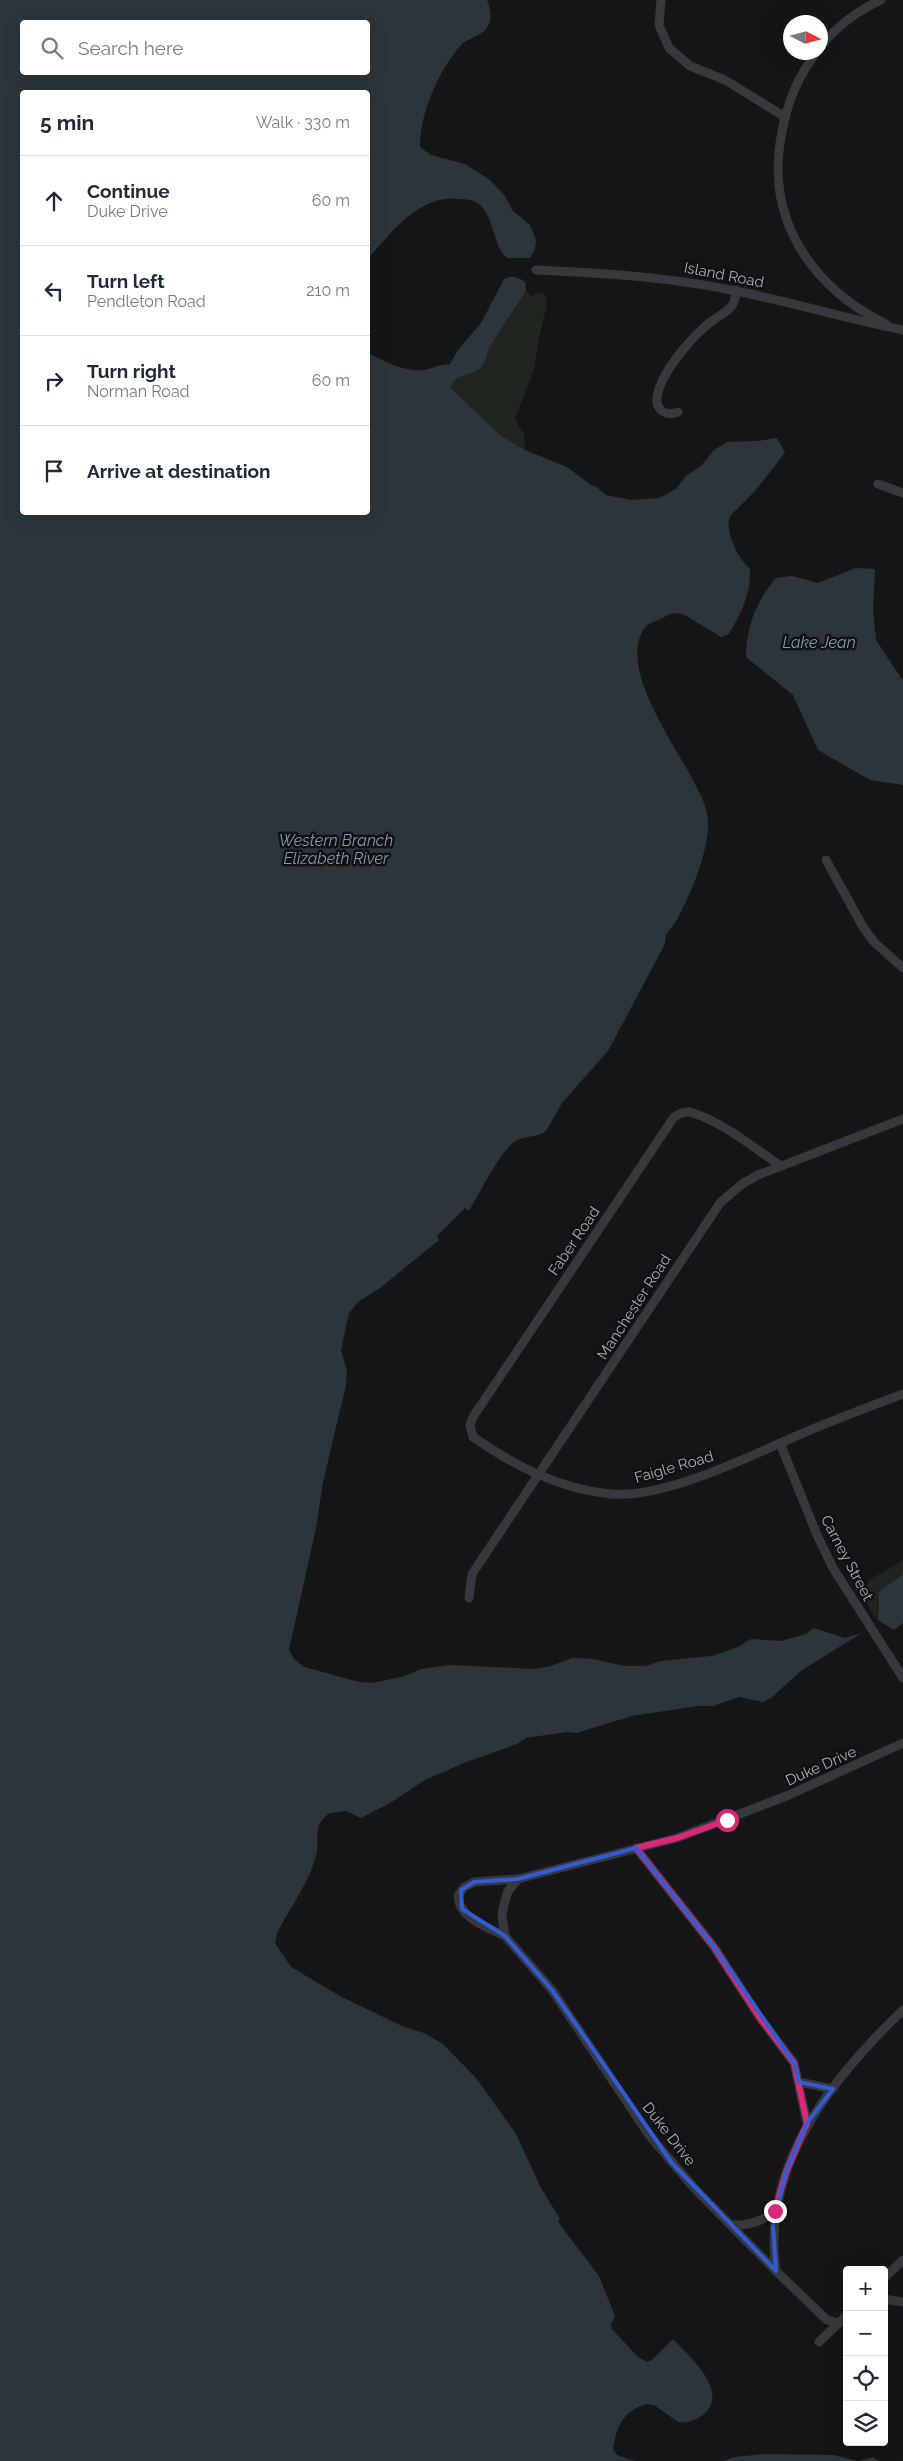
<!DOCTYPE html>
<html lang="en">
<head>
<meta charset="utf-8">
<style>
  :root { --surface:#fff; --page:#f2f2f3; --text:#1f2937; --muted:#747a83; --line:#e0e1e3 }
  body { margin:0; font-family:Raleway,sans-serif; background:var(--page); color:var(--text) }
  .controls { position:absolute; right:15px; bottom:15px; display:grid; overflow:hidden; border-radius:5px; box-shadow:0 5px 20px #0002 }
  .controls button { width:45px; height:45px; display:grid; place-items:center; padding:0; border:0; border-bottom:1px solid var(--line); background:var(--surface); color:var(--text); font:25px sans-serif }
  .compass { position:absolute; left:783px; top:15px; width:45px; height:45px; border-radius:50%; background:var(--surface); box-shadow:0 5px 20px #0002; rotate:96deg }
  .stop { position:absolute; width:15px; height:15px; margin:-11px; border:4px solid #db2777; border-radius:50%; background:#fff }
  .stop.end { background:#db2777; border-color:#fff; box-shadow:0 1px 5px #0008 }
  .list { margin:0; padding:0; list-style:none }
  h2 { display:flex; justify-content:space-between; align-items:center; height:65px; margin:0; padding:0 20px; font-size:21px }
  h2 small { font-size:16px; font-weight:400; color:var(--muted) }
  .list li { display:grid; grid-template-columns:32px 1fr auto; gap:15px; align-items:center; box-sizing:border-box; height:90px; padding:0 20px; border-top:1px solid var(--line) }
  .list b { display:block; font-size:19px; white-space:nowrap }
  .list p { margin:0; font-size:16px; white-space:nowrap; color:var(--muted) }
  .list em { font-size:16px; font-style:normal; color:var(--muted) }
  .icon { flex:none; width:28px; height:28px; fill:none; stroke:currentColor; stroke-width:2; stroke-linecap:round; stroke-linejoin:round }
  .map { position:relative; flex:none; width:903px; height:2461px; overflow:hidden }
  .search { position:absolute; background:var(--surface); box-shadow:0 5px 20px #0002; left:20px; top:20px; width:350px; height:55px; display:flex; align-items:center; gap:12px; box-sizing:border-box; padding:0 18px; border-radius:5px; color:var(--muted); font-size:19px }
  .panel { position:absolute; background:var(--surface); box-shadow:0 5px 20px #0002; left:20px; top:90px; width:350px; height:425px; border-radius:5px }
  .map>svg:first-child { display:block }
</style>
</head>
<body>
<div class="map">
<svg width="903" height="2461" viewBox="0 0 903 2461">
  <rect width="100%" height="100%" fill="#161618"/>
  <g fill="#1e261f">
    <path d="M526 291 532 296 542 292 545 295 547 305 539 338 534 370 515 418 519 428 524 433 525 450 500 435 451 388C453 375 471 376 480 367 486 363 487 353 490 347 501 328 514 310 526 291Z"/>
    <path d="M903 1560V1574L897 1577 877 1605 878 1620C848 1581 873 1580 903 1560Z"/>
  </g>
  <g fill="#2c353c" fill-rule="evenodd">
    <path d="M0 0H487C491 10 493 20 486 29 480 37 467 38 460 46 438 72 420 113 420 147L431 155 465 164 490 180 505 196 512 210 530 225 536 240 535 249 530 258H507C492 245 495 217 479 204 474 200 466 199 460 199 421 193 390 233 368 259V92H22V512H368V353C383 360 405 373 424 370 433 368 440 364 450 364L458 350 481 323 504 279C512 275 518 277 525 282L526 291C514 310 501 328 490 347 487 353 486 363 480 368 472 376 452 375 451 388L500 435 525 450 567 467 591 485 597 487 606 495 631 500 659 498 676 489 686 476 701 466 714 450 727 442 758 441 777 438 785 452C771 471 758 489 741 505 737 510 730 513 729 520 726 535 739 559 750 569 751 594 741 613 729 634L721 637 683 614 673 613 647 625C609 668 693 765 706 809 715 839 692 891 678 918 673 927 664 933 665 944L608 1051 562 1103 546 1131C538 1138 523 1135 514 1142 500 1152 479 1194 469 1211L465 1208 437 1236 439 1240 380 1288 358 1302 349 1313 341 1350 347 1371 346 1385 323 1482 316 1528 289 1650 294 1659 304 1667 359 1682 372 1683 405 1676 421 1669 449 1665 535 1669 551 1666 572 1658 593 1659 624 1666H646L660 1661 712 1656 738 1647 751 1639 781 1641 806 1634 813 1628 845 1638 862 1633 802 1670 771 1698 763 1702 739 1697 713 1706H698L632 1716 576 1733 567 1732 526 1738 517 1744 464 1763 425 1780 390 1803 361 1818 346 1811 330 1813C314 1823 318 1835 317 1850 314 1875 288 1911 277 1933L275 1943 291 1967 340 1996 402 2026 424 2033 443 2044 476 2078 516 2134 541 2188 560 2219 558 2222 599 2276 615 2316 611 2324 612 2329 637 2356 647 2362 652 2360 673 2339C688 2355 728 2389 706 2412 698 2420 689 2423 678 2422L654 2405 646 2404C622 2412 617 2426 613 2449L617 2455 635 2461H0ZM368 22V72H22V22Z"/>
    <path d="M856 568 875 569 873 609 876 640 903 681V785L870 780 818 750 793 695 746 657C746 627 757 600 776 578L792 576 818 583Z"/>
    <path d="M903 1574V1623L894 1630 878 1620 879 1592Z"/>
    <path d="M764 2454 834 2455 858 2461 873 2457 879 2461H723L734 2457Z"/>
  </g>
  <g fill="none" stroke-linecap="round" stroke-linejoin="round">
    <g stroke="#37383d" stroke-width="9">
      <path d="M661 0 659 25 669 48 690 66 725 80 785 117"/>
      <path d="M820 47C837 26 857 11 881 0"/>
      <path d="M817 52C798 76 787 103 782 132 764 218 811 287 886 324"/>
      <path d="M536 270C603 273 670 277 736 291 792 302 847 319 903 330"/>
      <path d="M678 412C669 416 661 413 657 404 654 380 690 339 708 324 715 318 724 314 730 308 735 303 736 297 736 290"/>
      <path d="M878 484 903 493"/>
      <path d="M826 860 863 927 874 942 903 968"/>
      <path d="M781 1166C754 1148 724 1123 693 1113 686 1110 680 1113 674 1117L473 1417 470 1425 473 1437C515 1466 559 1489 611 1494 667 1499 756 1453 808 1431 839 1418 871 1406 903 1394"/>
      <path d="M780 1443 817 1535 833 1568 903 1678"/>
      <path d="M469 1598 472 1574 720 1203 742 1184 758 1175 903 1119"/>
      <path d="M636 1848 714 1947 760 2018 794 2063 807 2123"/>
      <path d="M518 1879 508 1891 504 1904 502 1917 505 1936 552 1990 649 2135 695 2189 776 2271 827 2320 839 2323"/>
      <path d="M505 1936C488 1928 459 1918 458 1896L464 1887 474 1882 518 1879 677 1838 789 1795 903 1743"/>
      <path d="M799 2082 833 2089"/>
      <path d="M731 2225C748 2226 762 2222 775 2211"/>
      <path d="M776 2271C761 2166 831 2079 903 2010"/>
      <path d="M884 2278 903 2260"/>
      <path d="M884 2299 903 2302"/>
      <path d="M819 2342 847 2315"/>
    </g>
  </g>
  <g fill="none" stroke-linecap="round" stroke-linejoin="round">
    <path stroke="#db2777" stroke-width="6" d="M727 1820 677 1838 636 1848 714 1947 760 2018 794 2063 807 2123 786 2172 775 2211"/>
  </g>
  <path fill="none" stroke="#325cd3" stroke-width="4" stroke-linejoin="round" d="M636 1848 714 1947 794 2063 799 2082 833 2089 807 2123 786 2171 773 2226 776 2271 672 2163 552 1990 505 1936 462 1909 461 1890 474 1882 518 1879Z"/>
  <g text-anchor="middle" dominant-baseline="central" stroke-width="5" stroke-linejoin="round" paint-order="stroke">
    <g font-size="15" fill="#a8adb8" stroke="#111113">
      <text transform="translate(724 275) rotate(11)">Island Road</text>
      <text transform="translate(574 1241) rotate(-56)">Faber Road</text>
      <text transform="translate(634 1307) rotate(-57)">Manchester Road</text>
      <text transform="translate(674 1467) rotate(-16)">Faigle Road</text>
      <text transform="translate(847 1558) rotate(62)">Carney Street</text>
      <text transform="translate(821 1766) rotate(-24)">Duke Drive</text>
      <text transform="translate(669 2134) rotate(52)">Duke Drive</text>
    </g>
    <g font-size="16" font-style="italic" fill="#7f9bb3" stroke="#111113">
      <text x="819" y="642">Lake Jean</text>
      <text x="336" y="840">Western Branch<tspan x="336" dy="18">Elizabeth River</tspan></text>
    </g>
  </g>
</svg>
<div class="controls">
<button>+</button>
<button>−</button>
<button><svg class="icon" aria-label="locate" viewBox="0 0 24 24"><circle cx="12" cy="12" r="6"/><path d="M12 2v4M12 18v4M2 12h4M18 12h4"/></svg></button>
<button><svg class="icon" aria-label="layers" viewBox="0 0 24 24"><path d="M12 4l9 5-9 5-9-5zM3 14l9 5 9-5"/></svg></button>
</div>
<svg class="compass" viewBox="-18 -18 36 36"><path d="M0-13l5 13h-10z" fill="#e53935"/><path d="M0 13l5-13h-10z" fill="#747a83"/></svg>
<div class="stop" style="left:727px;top:1820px"></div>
<div class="stop end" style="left:775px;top:2211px"></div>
<div class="search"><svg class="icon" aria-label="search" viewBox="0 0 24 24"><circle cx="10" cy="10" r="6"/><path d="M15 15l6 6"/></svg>Search here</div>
<section class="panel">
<h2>5 min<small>Walk · 330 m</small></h2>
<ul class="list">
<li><svg class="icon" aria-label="ahead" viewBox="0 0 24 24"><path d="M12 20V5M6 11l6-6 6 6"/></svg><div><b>Continue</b><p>Duke Drive</p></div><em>60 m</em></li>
<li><svg class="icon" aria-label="left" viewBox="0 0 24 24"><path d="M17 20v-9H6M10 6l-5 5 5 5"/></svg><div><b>Turn left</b><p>Pendleton Road</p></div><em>210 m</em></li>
<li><svg class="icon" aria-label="right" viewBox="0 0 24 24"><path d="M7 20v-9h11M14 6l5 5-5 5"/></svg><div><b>Turn right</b><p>Norman Road</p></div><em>60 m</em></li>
<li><svg class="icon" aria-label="arrive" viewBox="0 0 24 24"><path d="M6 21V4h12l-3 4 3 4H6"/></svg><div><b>Arrive at destination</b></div></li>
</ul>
</section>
</div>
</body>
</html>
